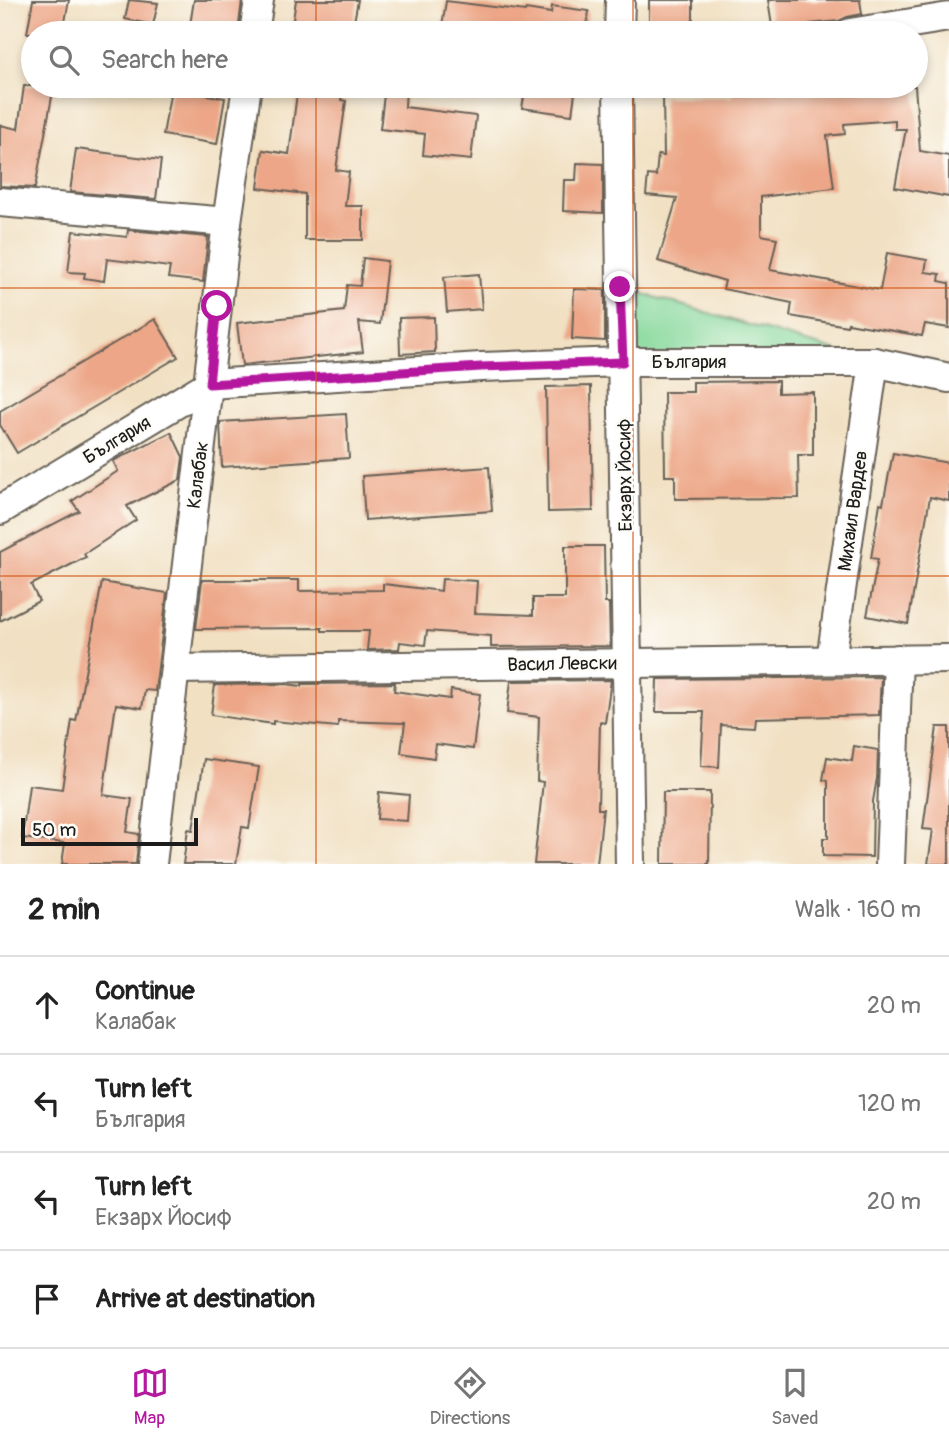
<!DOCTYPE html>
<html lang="en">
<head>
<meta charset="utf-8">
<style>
  :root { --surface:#fff; --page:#f6f6f6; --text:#222; --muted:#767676; --line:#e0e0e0; --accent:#b5179e }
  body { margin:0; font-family:Pangolin,sans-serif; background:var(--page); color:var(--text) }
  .scale { position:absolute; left:21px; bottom:18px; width:177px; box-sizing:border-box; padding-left:7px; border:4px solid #1c1c1c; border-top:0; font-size:19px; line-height:24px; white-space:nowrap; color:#1c1c1c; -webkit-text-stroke:5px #fdfcf7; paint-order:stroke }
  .stop { position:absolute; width:21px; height:21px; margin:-16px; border:5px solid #b5179e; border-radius:50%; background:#fff }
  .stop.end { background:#b5179e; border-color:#fff; box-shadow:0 2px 7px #0008 }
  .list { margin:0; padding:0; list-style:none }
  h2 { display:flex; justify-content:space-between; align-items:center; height:91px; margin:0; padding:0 28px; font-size:30px }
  h2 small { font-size:23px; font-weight:400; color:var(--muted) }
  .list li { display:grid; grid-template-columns:46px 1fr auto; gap:21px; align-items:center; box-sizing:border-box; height:98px; padding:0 28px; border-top:2px solid var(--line) }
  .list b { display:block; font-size:26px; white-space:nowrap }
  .list p { margin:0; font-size:23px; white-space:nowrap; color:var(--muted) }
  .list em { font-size:23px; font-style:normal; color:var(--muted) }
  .icon { flex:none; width:38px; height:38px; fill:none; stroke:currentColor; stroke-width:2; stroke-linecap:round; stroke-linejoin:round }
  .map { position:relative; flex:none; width:949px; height:864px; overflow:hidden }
  .search { position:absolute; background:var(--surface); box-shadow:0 4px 10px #0003; left:21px; right:21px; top:21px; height:77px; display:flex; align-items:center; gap:18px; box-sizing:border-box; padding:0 24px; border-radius:38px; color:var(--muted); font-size:26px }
  .sheet { height:483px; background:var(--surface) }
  nav { display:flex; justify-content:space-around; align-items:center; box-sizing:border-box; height:98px; border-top:2px solid var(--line); background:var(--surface); font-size:19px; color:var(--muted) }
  nav a { display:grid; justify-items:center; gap:4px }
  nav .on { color:var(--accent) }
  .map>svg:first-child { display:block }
</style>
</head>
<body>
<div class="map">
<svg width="949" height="864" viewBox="0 0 949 864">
  <rect width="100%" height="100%" fill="#fdfcf7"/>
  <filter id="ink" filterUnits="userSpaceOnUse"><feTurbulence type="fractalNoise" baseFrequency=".0143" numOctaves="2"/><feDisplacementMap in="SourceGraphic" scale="14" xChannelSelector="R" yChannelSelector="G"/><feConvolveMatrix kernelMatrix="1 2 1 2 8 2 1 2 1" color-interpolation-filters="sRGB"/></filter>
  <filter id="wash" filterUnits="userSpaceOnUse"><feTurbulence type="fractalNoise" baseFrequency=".00686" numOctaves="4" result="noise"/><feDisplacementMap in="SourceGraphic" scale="28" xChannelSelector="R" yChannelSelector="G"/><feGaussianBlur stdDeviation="1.57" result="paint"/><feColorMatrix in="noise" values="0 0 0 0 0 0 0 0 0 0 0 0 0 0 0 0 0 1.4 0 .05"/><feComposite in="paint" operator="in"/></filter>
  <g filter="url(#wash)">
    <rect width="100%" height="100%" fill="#f1e0c2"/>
    <path fill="#83d799" stroke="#507a5a" stroke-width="2" d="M620 287 874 362H623Z"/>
    <g id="blocks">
      <g fill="#eda788">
        <path d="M33 0H69L63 33H27Z"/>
        <path d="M129 0 158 3 153 25 125 19Z"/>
        <path d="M194 0H242L238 32 190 25Z"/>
        <path d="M296 0H358L352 33H291Z"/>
        <rect x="649" y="0" width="44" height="30"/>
        <path d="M768 0H860L862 14 847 17 839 21 810 24 811 28 773 33Z"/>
        <path d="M446 1 525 11 526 9 551 13 552 6 589 11 586 33H441Z"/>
        <path d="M24 86H54L35 188 0 186V125L18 129Z"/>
        <path d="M298 86H344L341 100 346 101 336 170 349 172 345 206H363V240H305V194L258 188 263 150 289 154Z"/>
        <path d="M385 86H406L405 107 476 116 471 160 423 155 425 134 380 129Z"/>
        <path d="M526 86H576L572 115 522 108Z"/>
        <path d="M731 86H915L920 151 949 156V197L895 187 906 129H895V120L844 124 845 134 827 136 834 188 761 197V235L777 238 770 270 880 290 887 253 927 260 925 272 940 274 939 281 949 283V328L925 324 922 336 848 323 847 326 790 316 792 303 723 289 725 281 658 261 677 198 646 195 648 175 656 176 658 155 664 156 663 97H732Z"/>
        <path d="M171 89 225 98 217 144 163 135Z"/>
        <path d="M76 149 161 160 156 199 70 192Z"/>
        <path d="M577 163 603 164V213L563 211 564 180H576Z"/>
        <path d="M128 230 208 237 203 282 168 278 170 267 107 259 104 281 84 278 85 273 68 272 73 231 127 237Z"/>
        <path d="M363 258 387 261 380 324 359 322 363 352 242 365 237 323 344 311 347 285 360 286Z"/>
        <path d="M479 274 482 309 447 312 444 277Z"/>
        <path d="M574 289 605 290V341L572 339Z"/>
        <path d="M434 317 435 352 400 354 399 318Z"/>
        <path d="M155 319 178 357 17 453 0 425V411Z"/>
        <path d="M778 381V393L813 392V455H798L799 498 675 499V476H665L664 392H693V382Z"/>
        <path d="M591 386 593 511 548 512 546 387Z"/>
        <path d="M346 414 349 458 222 467 220 422Z"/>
        <path d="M171 432 183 457 180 480 127 506 136 520 84 554 86 557 31 585 39 601 0 621V552L79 511 72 501 118 471 113 461Z"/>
        <path d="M893 453 949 463V501L930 497 908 624 867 616 878 559 871 558 880 503 883 504Z"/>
        <path d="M489 467 492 511 365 520 362 476Z"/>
        <path d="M565 546H604L605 603H609L610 646 491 647V636L427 631 425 645 400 642 399 649 367 650 369 631H322V628L196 629 202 580H299V591L383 590V584L441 591 442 579 477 581 475 613 533 615V598H565Z"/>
        <path d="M102 582 167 593 155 691 145 690 142 708 116 704 103 795 132 799 127 832 139 834 136 864H62L65 843 22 838 29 785 62 789 72 720 76 721Z"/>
        <path d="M881 677 879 715 755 718 754 727 721 725 719 767 701 766 704 712H656L657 679Z"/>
        <path d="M611 680 605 723 600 722 598 809H603L597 864H534L543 782 537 781 539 717 507 713 511 681Z"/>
        <path d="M395 683 394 691 450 699 451 690 480 694 473 749 436 744 434 758 401 753 405 723 338 721V727L273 721V724L211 715 215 685 286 684 302 686V684Z"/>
        <path d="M937 727H949V864H928L933 830 923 829Z"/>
        <path d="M854 746 878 750 877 778 873 801 872 857 823 856V838H828V781L823 780 827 757 852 761Z"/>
        <path d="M204 759 259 767 249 828 242 827 236 864H183L188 829 193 830Z"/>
        <path d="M379 792 409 795 407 821 377 819Z"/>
        <path d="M663 792H710L709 864H662Z"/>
      </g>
    </g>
  </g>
  <g filter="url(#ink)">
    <use href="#blocks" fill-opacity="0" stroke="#676156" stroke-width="2"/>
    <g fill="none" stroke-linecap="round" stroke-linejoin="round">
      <defs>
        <g id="minor">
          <path d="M254 33 259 0"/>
          <path d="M619 33 620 0"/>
          <path d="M850 33 949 17"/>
          <path d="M618 86 630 864"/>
          <path d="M0 202 227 222"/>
          <path d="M0 510 209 384 481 367 623 362H874L949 378"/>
          <path d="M831 660 874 362"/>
          <path d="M176 669 949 659"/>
          <path d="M152 864 227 222 247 86"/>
          <path d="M890 864 898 659"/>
        </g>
      </defs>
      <use href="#minor" stroke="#676156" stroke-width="32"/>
      <use href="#minor" stroke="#fff" stroke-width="28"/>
    </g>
  </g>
  <g fill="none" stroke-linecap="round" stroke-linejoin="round" filter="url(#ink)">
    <path stroke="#b5179e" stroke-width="9" d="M217 306 209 384 481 367 623 362 620 287"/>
  </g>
  <path fill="none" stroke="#d4530e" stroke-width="2" stroke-opacity="0.55" d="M316 0V33M633 0V33M316 86V864M633 86V864M0 288H949M0 576H949"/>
  <g text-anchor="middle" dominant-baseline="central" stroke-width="5" stroke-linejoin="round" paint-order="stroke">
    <g font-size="19" fill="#1c1c1c" stroke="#fdfcf7">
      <text x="689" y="362">България</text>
      <text transform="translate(117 440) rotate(-31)">България</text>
      <text transform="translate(198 475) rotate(-83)">Калабак</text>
      <text transform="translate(625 475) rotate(-91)">Екзарх Йосиф</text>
      <text transform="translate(853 511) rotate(-82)">Михаил Вардев</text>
      <text transform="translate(562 664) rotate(-1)">Васил Левски</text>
    </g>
  </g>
</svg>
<div class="scale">50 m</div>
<div class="stop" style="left:217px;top:306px"></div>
<div class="stop end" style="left:620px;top:287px"></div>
<div class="search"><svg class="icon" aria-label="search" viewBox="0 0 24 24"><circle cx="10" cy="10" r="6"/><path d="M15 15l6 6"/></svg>Search here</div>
</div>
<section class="sheet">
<h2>2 min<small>Walk · 160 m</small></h2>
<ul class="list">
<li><svg class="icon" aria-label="ahead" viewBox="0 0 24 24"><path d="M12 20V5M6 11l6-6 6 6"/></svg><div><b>Continue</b><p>Калабак</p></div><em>20 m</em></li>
<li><svg class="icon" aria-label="left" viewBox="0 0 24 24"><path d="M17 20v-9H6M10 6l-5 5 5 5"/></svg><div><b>Turn left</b><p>България</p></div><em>120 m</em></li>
<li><svg class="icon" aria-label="left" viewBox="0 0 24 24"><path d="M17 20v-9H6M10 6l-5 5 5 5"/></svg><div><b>Turn left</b><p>Екзарх Йосиф</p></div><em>20 m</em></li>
<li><svg class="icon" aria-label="arrive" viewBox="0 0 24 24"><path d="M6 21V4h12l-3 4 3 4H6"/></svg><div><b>Arrive at destination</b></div></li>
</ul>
</section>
<nav>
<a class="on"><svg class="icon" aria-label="map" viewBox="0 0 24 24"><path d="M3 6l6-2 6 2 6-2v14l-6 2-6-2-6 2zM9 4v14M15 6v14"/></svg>Map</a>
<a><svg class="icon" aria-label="directions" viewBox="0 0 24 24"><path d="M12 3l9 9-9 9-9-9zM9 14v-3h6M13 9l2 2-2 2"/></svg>Directions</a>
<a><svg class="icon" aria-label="saved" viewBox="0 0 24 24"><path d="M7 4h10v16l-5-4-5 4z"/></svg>Saved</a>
</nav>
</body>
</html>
